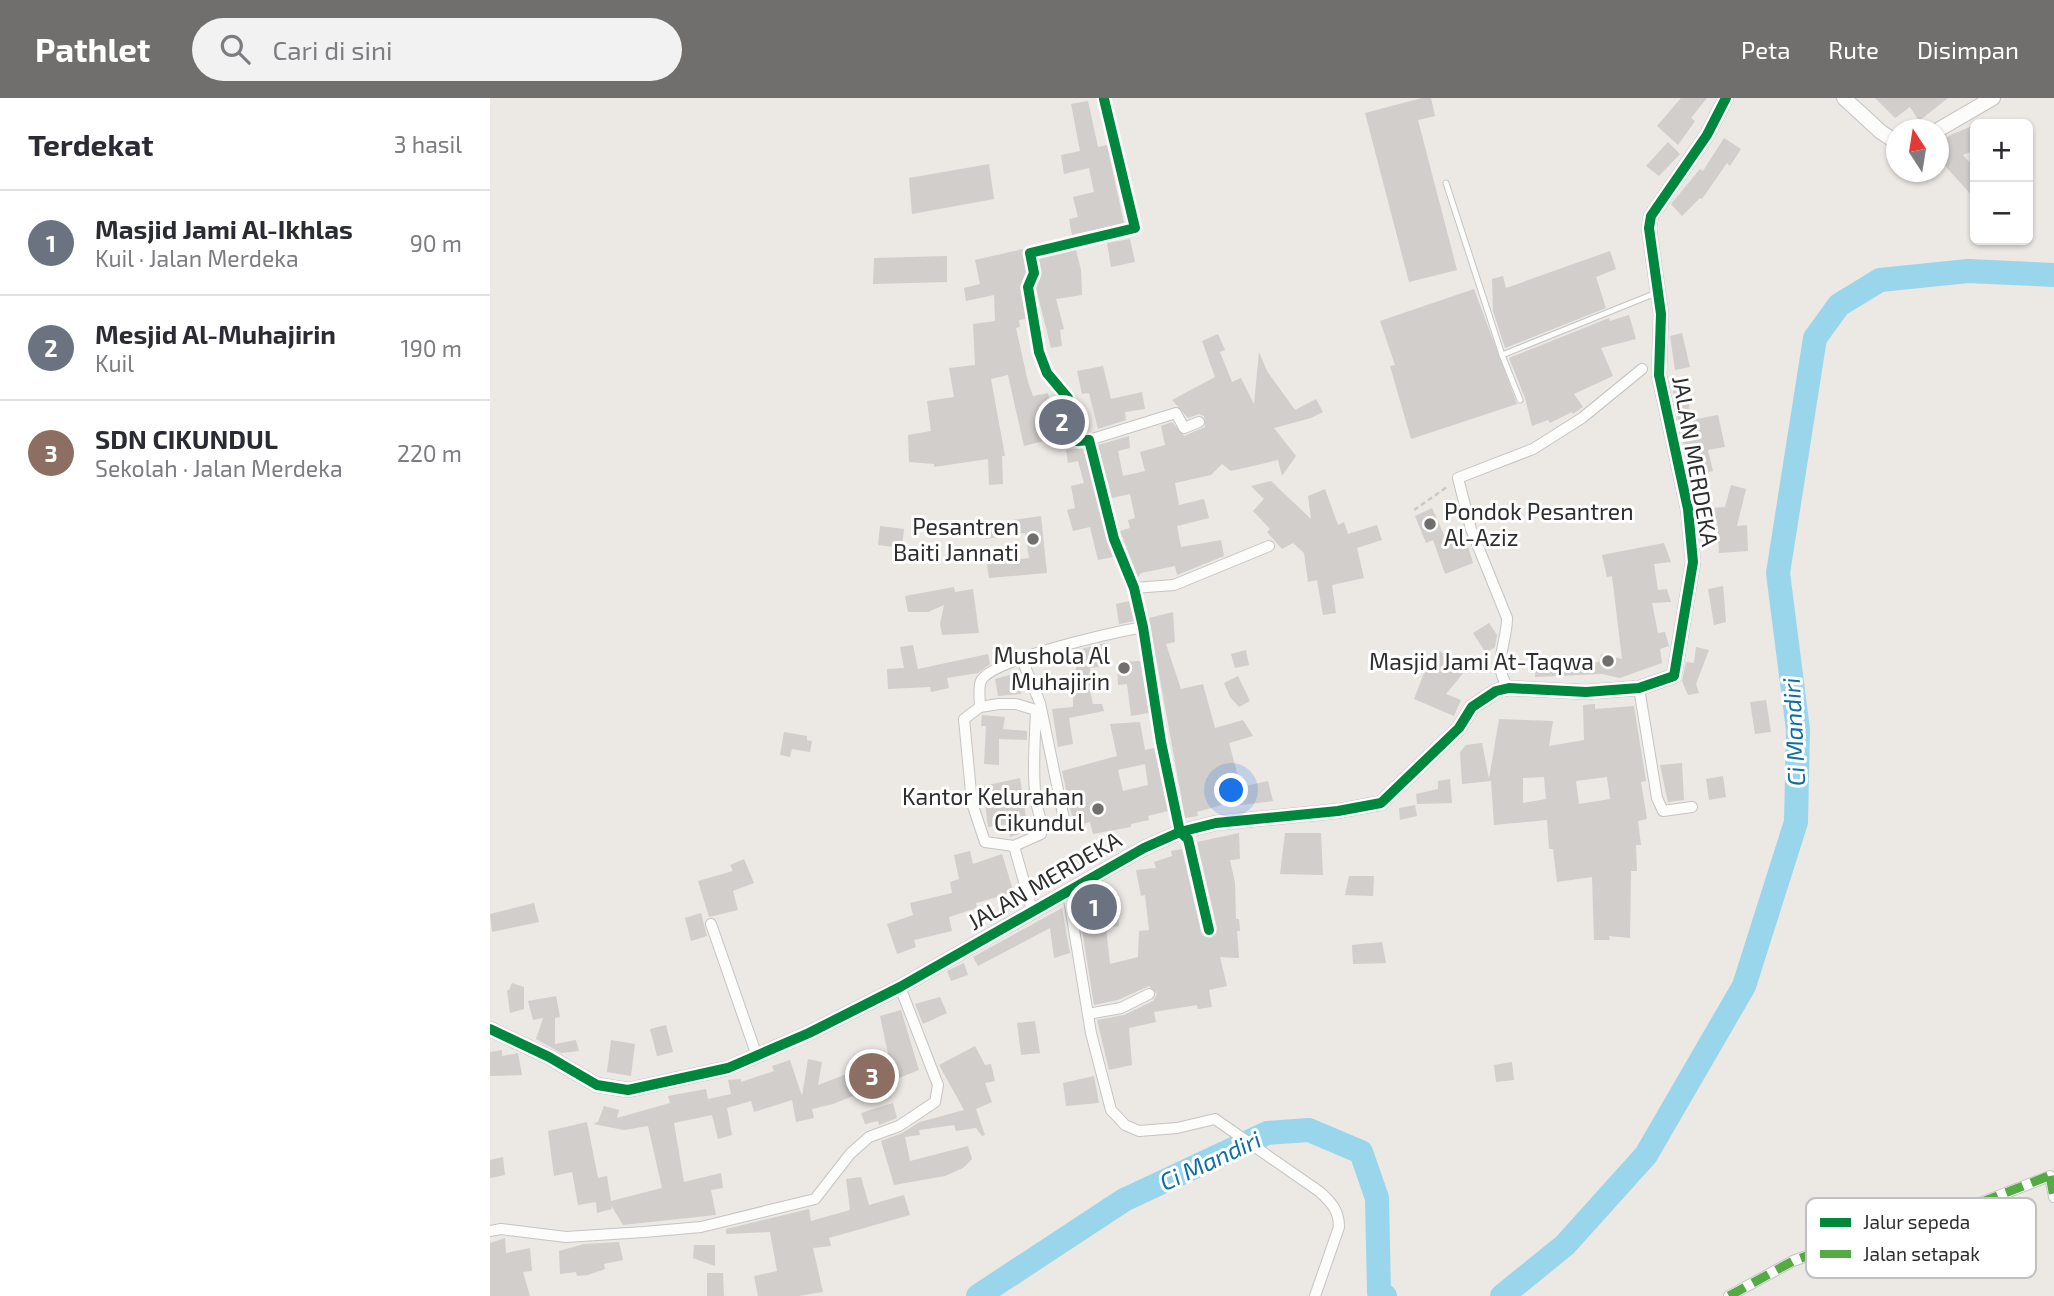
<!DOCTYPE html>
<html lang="id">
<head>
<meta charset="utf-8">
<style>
  :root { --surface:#fff; --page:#f2f2f3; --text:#2b2b33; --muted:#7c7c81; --line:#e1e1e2; --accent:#706f6e }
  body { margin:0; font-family:"Exo 2",sans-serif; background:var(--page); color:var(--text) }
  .controls { position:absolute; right:21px; top:21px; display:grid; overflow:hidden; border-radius:10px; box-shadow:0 2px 5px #0004 }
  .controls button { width:63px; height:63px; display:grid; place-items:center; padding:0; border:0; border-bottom:2px solid var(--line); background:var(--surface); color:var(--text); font:35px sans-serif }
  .compass { position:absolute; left:1396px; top:21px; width:63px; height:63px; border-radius:50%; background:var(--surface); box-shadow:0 2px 5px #0004; rotate:348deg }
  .you { position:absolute; left:742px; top:693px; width:24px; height:24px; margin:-18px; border:5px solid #fff; border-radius:50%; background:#1a73e8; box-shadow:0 0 0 10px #1a73e833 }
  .badge { display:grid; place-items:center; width:46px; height:46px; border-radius:50%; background:var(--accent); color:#fff; font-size:23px; font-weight:700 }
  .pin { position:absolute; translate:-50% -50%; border:4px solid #fff; box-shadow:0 2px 7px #0006 }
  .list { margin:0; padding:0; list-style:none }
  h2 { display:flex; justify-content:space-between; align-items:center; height:91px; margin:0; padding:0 28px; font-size:30px }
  h2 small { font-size:23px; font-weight:400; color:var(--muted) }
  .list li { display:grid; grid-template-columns:46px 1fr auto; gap:21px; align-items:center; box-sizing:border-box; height:105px; padding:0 28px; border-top:2px solid var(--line) }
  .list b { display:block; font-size:26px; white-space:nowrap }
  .list p { margin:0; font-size:23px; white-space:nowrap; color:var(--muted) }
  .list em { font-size:23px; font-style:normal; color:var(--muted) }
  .icon { flex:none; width:38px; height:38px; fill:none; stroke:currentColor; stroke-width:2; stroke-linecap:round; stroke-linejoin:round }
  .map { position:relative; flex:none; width:1564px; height:1198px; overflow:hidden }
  header { display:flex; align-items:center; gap:42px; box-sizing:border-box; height:98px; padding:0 35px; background:var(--accent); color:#fff }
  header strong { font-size:33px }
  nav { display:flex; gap:38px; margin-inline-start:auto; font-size:24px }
  .search { width:490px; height:63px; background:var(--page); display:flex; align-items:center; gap:18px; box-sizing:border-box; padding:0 24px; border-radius:38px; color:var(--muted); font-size:26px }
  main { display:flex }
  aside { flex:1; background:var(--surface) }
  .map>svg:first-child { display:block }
</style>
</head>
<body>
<header>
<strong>Pathlet</strong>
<div class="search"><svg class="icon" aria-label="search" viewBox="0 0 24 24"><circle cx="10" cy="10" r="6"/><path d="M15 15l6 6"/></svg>Cari di sini</div>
<nav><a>Peta</a><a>Rute</a><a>Disimpan</a></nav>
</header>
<main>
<aside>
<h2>Terdekat<small>3 hasil</small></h2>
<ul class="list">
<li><span class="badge" style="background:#6b7280">1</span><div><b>Masjid Jami Al-Ikhlas</b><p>Kuil · Jalan Merdeka</p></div><em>90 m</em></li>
<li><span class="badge" style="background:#6b7280">2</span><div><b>Mesjid Al-Muhajirin</b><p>Kuil</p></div><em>190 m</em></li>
<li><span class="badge" style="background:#8d6e63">3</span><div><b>SDN CIKUNDUL</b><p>Sekolah · Jalan Merdeka</p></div><em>220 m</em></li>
</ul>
</aside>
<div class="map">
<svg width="1564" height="1198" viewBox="0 0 1564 1198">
  <rect width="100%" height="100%" fill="#ece8e4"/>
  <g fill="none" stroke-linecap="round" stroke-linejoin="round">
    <g stroke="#99d6ec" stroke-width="24">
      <path d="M488 1198 634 1102 777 1035 819 1032 871 1054 887 1100 889 1194 895 1198"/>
      <path d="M1012 1198 1075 1147 1156 1057 1254 888 1306 724 1308 632 1288 475 1325 240 1349 207 1390 182 1478 173 1564 177"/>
    </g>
  </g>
  <g fill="#d1cecb" fill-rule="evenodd">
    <path d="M932 0H941L945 18 928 22 967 172 919 184 875 15Z"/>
    <path d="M1191 0H1217L1201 20 1205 23 1188 47 1167 28Z"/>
    <path d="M1385 0H1458L1429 23 1420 9 1405 20Z"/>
    <path d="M598 3 608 49 617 47 634 125 582 137 579 121 588 119 583 99 604 94 599 70 574 76 571 57 590 53 581 6Z"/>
    <path d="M1485 27V52L1473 57 1485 70V101L1448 60V46L1460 37Z"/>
    <path d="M1234 40 1251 51 1240 68 1237 65 1212 101 1210 100 1192 118 1181 106 1210 71 1213 73Z"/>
    <path d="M1178 44 1190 56 1169 78 1156 68Z"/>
    <path d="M499 66 504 101 422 116 419 80Z"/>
    <path d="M640 141 645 164 621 169 617 145Z"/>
    <path d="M533 151 536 174 530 190 536 221 529 222 530 229 526 230 538 284 543 298 558 295 563 316 573 314 576 325 551 331 554 343 534 348 518 277 501 281 515 358H512L513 386 499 387 498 361 444 369V366L419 364 418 337 441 333 437 303 464 299 459 270 485 267 483 226 505 223 504 197 476 203 474 190 490 186 485 162Z"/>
    <path d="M586 152 591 172 592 197 566 201 574 231 570 232 572 248 561 250 546 190 551 177 549 161Z"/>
    <path d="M1120 153 1126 171 1106 179 1116 210 1015 250 1003 213 1002 181 1013 178 1016 190Z"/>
    <path d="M457 158V184L383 186 384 160Z"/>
    <path d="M984 191 1027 306 921 341 900 268 905 267 890 223Z"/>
    <path d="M1139 217 1146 241 1111 250 1123 278 1084 296 1093 309 1083 316 1082 314 1060 325 1058 322 1042 328 1035 300 1019 260 1119 220 1120 223Z"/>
    <path d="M1192 235 1200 269 1185 272 1180 238Z"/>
    <path d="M728 236 735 252 730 254 742 284 751 280 764 306 769 254 777 273 805 312 826 301 833 314 821 320 784 330 806 358 792 378 788 362 741 373 732 366 721 377 685 385 689 407 714 401 719 420 687 428 691 449 731 442 734 458 687 477 685 468 651 475 648 479 630 433 640 430 638 422 645 420 640 396 622 400 608 347 639 338 640 350 628 353 633 378 655 373 650 354 675 347 671 328 682 324 694 338 715 329 714 318 709 316 698 320 682 302 725 279 712 243Z"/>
    <path d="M613 268 621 301 652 294 655 311 635 314 636 322 608 331 599 295 592 296 587 273Z"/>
    <path d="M1196 280 1201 322 1228 317 1235 349 1218 352 1223 373 1208 376 1203 355 1196 356 1185 307 1182 281Z"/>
    <path d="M593 350 623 459 608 462 600 429 583 433 577 412 585 410 581 388 594 385 588 363 578 365 576 352Z"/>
    <path d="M781 383 821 421 818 398 835 391 848 427 854 424 858 436 887 427 892 442 867 450 874 480 842 487 846 515 833 517 827 482 818 484 814 455 803 445 792 451 777 434 780 431 763 413 774 401 761 388Z"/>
    <path d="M1241 387 1256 391 1247 428 1257 427 1258 453 1229 455 1227 424 1209 425 1208 411 1235 409Z"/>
    <path d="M942 410 955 439 973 432 983 465 955 476 943 442 936 445 925 418Z"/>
    <path d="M551 418 557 475 499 480 497 466 539 460 535 435 495 441 493 426Z"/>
    <path d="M390 428 414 431 412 450 388 447Z"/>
    <path d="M1174 445 1181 464 1164 466 1168 492 1177 491 1181 504 1162 505 1168 535 1175 534 1179 548 1170 551 1172 565 1130 580 1112 576 1045 579 1046 563 1072 566 1109 564 1111 556 1132 561 1122 478 1117 479 1112 457Z"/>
    <path d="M1233 488 1236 524 1224 527 1218 491Z"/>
    <path d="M464 489 465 494 483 491 489 535 452 537 450 526 454 507 438 514H418L415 498Z"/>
    <path d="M639 503 644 523 629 526 626 506Z"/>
    <path d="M683 514 685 544 676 546 691 591 713 586 725 630 753 622 763 638 739 645 751 689 778 683 783 703 736 709 735 706 707 714 708 718 695 720 659 520Z"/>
    <path d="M999 525 1007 537 1005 549 996 555 983 535Z"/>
    <path d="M615 545 619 567 600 570 603 588H599L603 606H612L614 613 579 620 583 646 568 649 562 611 583 609V578L587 576 583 553Z"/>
    <path d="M423 547 428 571 498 556 500 566 488 575 457 580 459 590 441 594 440 589 398 591 397 571 414 570 410 549Z"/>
    <path d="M1206 549 1219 552 1206 586 1209 595 1198 597 1192 583 1196 564 1204 565Z"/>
    <path d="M756 552 759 567 745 570 741 556Z"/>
    <path d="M950 553 974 574 956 596 971 602 964 618 924 601 937 567Z"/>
    <path d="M650 563 659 615 641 618 637 586 628 587 627 564Z"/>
    <path d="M527 575 531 596 508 598 505 581Z"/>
    <path d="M748 578 760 603 749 609 740 599 734 585Z"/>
    <path d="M1276 602 1281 634 1265 636 1260 604Z"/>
    <path d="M1105 606V611L1144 608 1156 683 1151 684 1157 721 1148 723 1151 747H1146L1147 773H1141L1140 840 1119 838 1120 842H1104L1102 779 1067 784 1063 751H1059L1057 722 1004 727 1001 683 972 686 970 654 976 647 992 645 999 681 1009 621 1063 623 1059 648 1094 642 1093 607ZM1054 679 1056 701 1033 705V680ZM1117 679 1120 701 1089 706 1086 683Z"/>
    <path d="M492 617 515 619 513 631 537 633V642L509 641V667L494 666 496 628H491Z"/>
    <path d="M650 624 655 652 664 650 678 713 658 718 659 722 641 726V729L603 736 600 724 579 730 582 719 572 673 627 658 620 626ZM655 666 658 687 633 693 628 672Z"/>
    <path d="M294 634 317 638V642L322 643 320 654 302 651 300 659 290 657Z"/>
    <path d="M1192 665 1194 702 1178 704 1170 667Z"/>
    <path d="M1233 678 1236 699 1219 702 1216 681Z"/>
    <path d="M530 680 538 733 520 739 519 726 498 729 493 688Z"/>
    <path d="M960 681 962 705 927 706 926 696 948 691V683Z"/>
    <path d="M925 707 927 718 910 722 909 710Z"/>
    <path d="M749 735 750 761 740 762 745 785 746 821H749L750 833H747L749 860 730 859 737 888 719 892 722 909 708 911 707 907 664 914 666 924 639 930 642 967 619 972 607 922 634 917 663 903 667 896 659 888 628 902 604 907 588 807 626 802 629 828 616 830 620 866 648 859 649 833 659 832 655 797 651 798 646 772 666 770 664 764 682 758 681 753 692 751 711 834 716 839H721L727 830 707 744Z"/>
    <path d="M795 735H831L833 777 790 776Z"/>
    <path d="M480 753 483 766 512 756 523 792 518 793V796L486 805 487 810 459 819 462 833 424 842 426 849 407 856 397 826 423 817 420 805 462 795 460 784 469 781 464 757Z"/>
    <path d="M254 761 264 785 243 793 248 812 219 819 208 783 243 773 240 767Z"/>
    <path d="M859 778H884L883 798 855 797Z"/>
    <path d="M44 805 49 824 2 834 0 816Z"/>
    <path d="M572 810 580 855 564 860 560 830 488 868 483 859Z"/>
    <path d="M211 815 217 838 201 843 195 820Z"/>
    <path d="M892 844 896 865 863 866 862 847Z"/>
    <path d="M474 865 478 877 461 883 457 873Z"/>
    <path d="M22 885 34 889V911L20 915 17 892H19Z"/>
    <path d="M66 898 70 919 65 920V946L86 942 89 953 71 955 46 941 53 920 43 922 38 903Z"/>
    <path d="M450 899 457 915 433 926 425 906Z"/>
    <path d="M411 912 429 972 343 1006 322 1011 324 1020 306 1024 302 1002 264 1014 261 1003 237 1010 242 1037 228 1041 222 1017 184 1025 194 1084 231 1075 233 1090 221 1092 226 1117 133 1127 121 1107 122 1111 107 1115 106 1104 88 1107 82 1074 64 1078 58 1033 97 1024 108 1080 117 1078 121 1103 172 1090 158 1028 134 1032 103 1026 108 1024 114 1008 129 1012 127 1020 180 1005 178 998 216 991 218 1001 241 996 238 982 251 981V984L284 973 282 968 300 962 312 998 318 961 332 964 328 987 399 960 390 918Z"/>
    <path d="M545 923 550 955 531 957 527 925Z"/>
    <path d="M176 927 183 954 167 958 160 931Z"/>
    <path d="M121 942 145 946 141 978 117 974Z"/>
    <path d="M485 948 495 967 501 966 505 983 495 985 502 1004 486 1011 495 1037 492 1038 486 1030 466 1033 464 1027 429 1032 430 1037 415 1039 420 1063 478 1048 482 1061 473 1070 455 1078 404 1087 391 1043 412 1035 430 1024 474 1012 449 967Z"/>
    <path d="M12 952V958L28 955 32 977 0 978V954Z"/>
    <path d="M1022 964 1024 982 1006 984 1004 967Z"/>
    <path d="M604 978 609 1005 576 1008 573 985Z"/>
    <path d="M403 1005 407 1020 389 1027 388 1023 375 1026 371 1015Z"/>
    <path d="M13 1059 15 1077 0 1080V1062Z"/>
    <path d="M371 1079 379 1107 414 1097 420 1117 339 1140 341 1148 323 1150 333 1194 308 1198H268L264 1178 287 1173 280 1134 236 1136V1131L319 1111 321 1123 360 1112 356 1081Z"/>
    <path d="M15 1140 16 1155 40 1150 42 1173 33 1174 40 1198H0V1145Z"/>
    <path d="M129 1144 133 1162 114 1166 115 1171 98 1177 87 1178 86 1174 70 1176 69 1153 94 1146Z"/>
    <path d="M204 1147H225V1168L203 1160Z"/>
    <path d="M217 1175H233L234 1198H217Z"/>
  </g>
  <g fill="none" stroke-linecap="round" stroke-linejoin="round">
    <defs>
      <g id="service">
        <path d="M956 85 1012 257 1166 195"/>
        <path d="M1012 257 1030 302"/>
      </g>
      <g id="minor">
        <path d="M614 1 645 130 540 155 544 175 538 189 549 254 557 275 578 300 588 343 599 342 624 441 644 490 653 529 671 644 690 734 698 741 719 832"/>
        <path d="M599 342 686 315 694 330 709 324"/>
        <path d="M644 490 684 487 779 448"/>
        <path d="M531 559 550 605 574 721"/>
        <path d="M1019 590C1001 568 1017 546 1017 520L981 431 968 380 1043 351 1092 320 1152 271"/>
        <path d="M1149 590 1167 700 1173 713 1202 709"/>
        <path d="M509 606H526L546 612C545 642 542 673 546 703 548 716 553 723 551 736L524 748 495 744 482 705 474 621 490 609Z"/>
        <path d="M490 609C490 602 488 589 491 583 501 561 626 534 653 529"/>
        <path d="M524 748 542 812"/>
        <path d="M578 795 601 935 621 1012 635 1027 649 1033 687 1030 725 1021 830 1094C842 1105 849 1113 849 1129L825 1198"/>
        <path d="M221 826 267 958"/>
        <path d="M598 916 631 910 659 896"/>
        <path d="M0 1133 11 1131 76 1139 154 1134 211 1129 325 1101 360 1056 379 1039 409 1028 445 1004 448 987 410 889"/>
        <path d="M1239 1198 1303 1163 1333 1152 1456 1118 1560 1078 1564 1099"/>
      </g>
      <g id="tertiary">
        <path d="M1354 0 1391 34 1406 44"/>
        <path d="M1448 32 1503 0"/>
        <path d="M0 931 59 959 107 987 138 992 238 970 319 935 410 889 654 750 690 734 726 725 848 713 891 705 969 630 982 609 1006 593 1019 590 1096 594 1149 590 1184 578 1203 464 1198 411 1169 277 1171 216 1159 130 1161 118 1217 37 1236 0"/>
      </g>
    </defs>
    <use href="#service" stroke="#c5c4c5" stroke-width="7"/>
    <use href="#minor" stroke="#c5c4c5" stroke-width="12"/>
    <use href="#tertiary" stroke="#c5c4c5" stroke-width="16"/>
    <path stroke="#c9c9c8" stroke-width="2.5" stroke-dasharray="5 3.5" stroke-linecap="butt" d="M924 412 957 389"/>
    <use href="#service" stroke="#fcfcfb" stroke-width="5"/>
    <use href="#minor" stroke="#fcfcfb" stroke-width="10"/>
    <use href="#tertiary" stroke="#fcfcfb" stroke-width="14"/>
    <g stroke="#54ab44" stroke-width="9" stroke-dasharray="18 9" stroke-linecap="butt">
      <path d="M1560 1078 1564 1099"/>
      <path d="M1239 1198 1303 1163 1333 1152 1456 1118 1564 1076"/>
    </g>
    <defs>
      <g id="cycleway">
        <path d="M614 1 645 130 540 155 544 175 538 189 549 254 557 275 578 300 588 343 599 342 624 441 644 490 653 529 671 644 690 734 698 741 719 832"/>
        <path d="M0 931 59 959 107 987 138 992 238 970 319 935 410 889 654 750 690 734 726 725 848 713 891 705 969 630 982 609 1006 593 1019 590 1096 594 1149 590 1184 578 1203 464 1198 411 1169 277 1171 216 1159 130 1161 118 1217 37 1236 0"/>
      </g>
    </defs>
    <use href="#cycleway" stroke="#fff" stroke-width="15"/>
    <use href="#cycleway" stroke="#00873e" stroke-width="10"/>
  </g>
  <g fill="#706f6e" stroke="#fff" stroke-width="2.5">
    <circle cx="940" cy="426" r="7"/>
    <circle cx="543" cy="441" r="7"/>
    <circle cx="1118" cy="563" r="7"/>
    <circle cx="634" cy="570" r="7"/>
    <circle cx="608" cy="711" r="7"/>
  </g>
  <g text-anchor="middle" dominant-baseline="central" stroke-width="6" stroke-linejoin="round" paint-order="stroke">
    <g font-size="23" fill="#2e2e2e" stroke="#fff">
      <text transform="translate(1206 363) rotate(80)">JALAN MERDEKA</text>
      <text transform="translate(554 782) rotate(-30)">JALAN MERDEKA</text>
    </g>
    <g font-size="23" fill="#2e2e2e" stroke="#fff" text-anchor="end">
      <text x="954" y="413" text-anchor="start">Pondok Pesantren<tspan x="954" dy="26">Al-Aziz</tspan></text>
      <text x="529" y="428">Pesantren<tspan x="529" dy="26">Baiti Jannati</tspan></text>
      <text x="620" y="557">Mushola Al<tspan x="620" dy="26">Muhajirin</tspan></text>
      <text x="1104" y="563">Masjid Jami At-Taqwa</text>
      <text x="594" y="698">Kantor Kelurahan<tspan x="594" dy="26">Cikundul</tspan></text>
    </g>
    <g font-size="24" font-style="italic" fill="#0d6fa3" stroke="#fff">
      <text transform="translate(1303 634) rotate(-93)">Ci Mandiri</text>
      <text transform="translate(720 1062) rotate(-25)">Ci Mandiri</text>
    </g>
  </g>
  <rect x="1316" y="1100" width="230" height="80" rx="10" fill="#fff" stroke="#c0c0c0" stroke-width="2"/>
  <rect x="1330" y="1120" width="31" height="9" fill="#00873e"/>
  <rect x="1330" y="1152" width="31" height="8" fill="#54ab44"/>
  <g font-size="19" fill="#2e2e2e">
    <text x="1373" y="1131">Jalur sepeda</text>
    <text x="1373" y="1163">Jalan setapak</text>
  </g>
</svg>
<div class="controls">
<button>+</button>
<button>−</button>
</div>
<svg class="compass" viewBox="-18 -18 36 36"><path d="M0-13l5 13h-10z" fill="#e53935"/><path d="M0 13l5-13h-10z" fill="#7c7c81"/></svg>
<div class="you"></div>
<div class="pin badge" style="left:604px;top:809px;background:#6b7280">1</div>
<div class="pin badge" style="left:572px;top:324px;background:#6b7280">2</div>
<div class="pin badge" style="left:382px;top:978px;background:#8d6e63">3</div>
</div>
</main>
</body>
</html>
